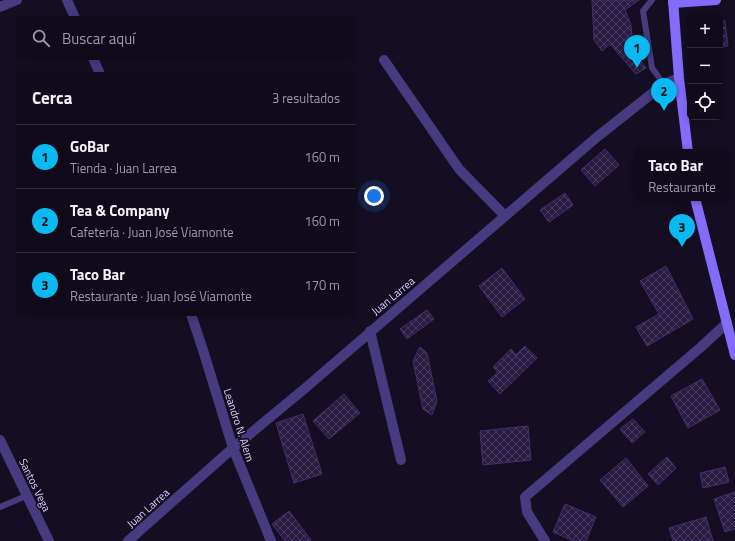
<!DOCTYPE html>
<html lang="es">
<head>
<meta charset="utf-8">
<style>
  :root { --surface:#100a1a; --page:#191323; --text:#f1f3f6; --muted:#9c9aa2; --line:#302b39; --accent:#09b9f2 }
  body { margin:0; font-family:"Titillium Web",sans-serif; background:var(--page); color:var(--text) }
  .controls { position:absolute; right:12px; top:12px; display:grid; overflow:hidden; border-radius:6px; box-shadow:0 2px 10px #0003 }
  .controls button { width:36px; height:36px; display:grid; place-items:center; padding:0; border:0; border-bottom:1px solid var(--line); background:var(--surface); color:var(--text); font:20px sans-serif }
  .you { position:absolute; left:374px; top:196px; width:14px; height:14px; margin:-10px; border:3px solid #fff; border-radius:50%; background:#1a73e8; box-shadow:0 0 0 6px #1a73e833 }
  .badge { display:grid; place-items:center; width:26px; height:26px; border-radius:50%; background:var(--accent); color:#111; font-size:13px; font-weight:700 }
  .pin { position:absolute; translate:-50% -33px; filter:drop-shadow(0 1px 2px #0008) }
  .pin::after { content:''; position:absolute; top:21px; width:14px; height:12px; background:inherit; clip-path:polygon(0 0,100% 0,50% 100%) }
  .popup { position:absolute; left:634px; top:149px; width:96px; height:52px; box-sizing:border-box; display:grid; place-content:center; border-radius:6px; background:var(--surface); filter:drop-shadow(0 1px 3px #0005); font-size:13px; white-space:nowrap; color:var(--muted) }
  .popup b { font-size:15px; color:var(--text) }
  .popup::after { content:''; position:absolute; left:50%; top:100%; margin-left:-8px; border:8px solid transparent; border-top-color:var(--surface) }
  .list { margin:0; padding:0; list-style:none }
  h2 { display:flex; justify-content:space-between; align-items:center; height:52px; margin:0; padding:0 16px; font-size:17px }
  h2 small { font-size:13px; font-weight:400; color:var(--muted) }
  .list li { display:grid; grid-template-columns:26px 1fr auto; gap:12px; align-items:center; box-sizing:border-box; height:64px; padding:0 16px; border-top:1px solid var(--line) }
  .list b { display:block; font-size:15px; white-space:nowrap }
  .list p { margin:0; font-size:13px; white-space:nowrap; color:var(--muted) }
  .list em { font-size:13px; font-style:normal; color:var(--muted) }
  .icon { flex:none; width:22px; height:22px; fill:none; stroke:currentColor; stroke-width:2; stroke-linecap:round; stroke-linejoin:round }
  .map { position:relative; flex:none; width:735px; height:541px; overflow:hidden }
  .search { position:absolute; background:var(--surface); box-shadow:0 2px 10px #0003; left:16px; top:16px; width:340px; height:44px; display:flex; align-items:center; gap:10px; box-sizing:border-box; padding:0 14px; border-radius:6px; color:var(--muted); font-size:15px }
  .panel { position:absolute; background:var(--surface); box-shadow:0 2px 10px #0003; left:16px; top:72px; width:340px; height:244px; border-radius:6px }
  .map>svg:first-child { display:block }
</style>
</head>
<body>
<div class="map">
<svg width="735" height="541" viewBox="0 0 735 541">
  <defs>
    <pattern id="building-cross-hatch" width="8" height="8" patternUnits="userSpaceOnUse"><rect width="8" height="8" fill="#291b42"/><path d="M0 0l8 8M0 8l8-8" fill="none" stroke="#473b5e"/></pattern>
  </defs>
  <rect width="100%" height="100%" fill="#150e22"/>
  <g fill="url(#building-cross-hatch)" stroke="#442e6d">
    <path d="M592 0H639L625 10 631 25 632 35 628 41 646 68 636 74 610 44 602 51 594 40Z"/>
    <path d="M720 21H725L728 46 720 47Z"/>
    <path d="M605 149 619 165 595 186 581 170Z"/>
    <path d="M565 193 573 205 549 222 540 210Z"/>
    <path d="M666 266 693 319 647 346 636 327 659 314 640 281Z"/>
    <path d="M502 268 525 299 502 317 479 286Z"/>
    <path d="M427 310 434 319 407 339 400 329Z"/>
    <path d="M525 346 537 358 500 394 488 381 498 372 493 367 511 349 516 355Z"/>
    <path d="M420 347 427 353 437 401 432 415 423 409 413 361Z"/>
    <path d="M702 379 720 410 688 428 671 396Z"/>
    <path d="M344 394 360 413 329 439 313 421Z"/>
    <path d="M303 414 322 474 294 483 276 423Z"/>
    <path d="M633 419 645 432 632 443 620 429Z"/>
    <path d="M528 426 531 460 483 465 480 431Z"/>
    <path d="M667 457 676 468 658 485 648 474Z"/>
    <path d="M626 458 648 486 623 507 600 480Z"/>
    <path d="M725 467 729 482 703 488 700 473Z"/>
    <path d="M735 492V529L725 532 714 499Z"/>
    <path d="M565 504 596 517 586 541H574L553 532Z"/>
    <path d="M289 511 311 540 310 541H285L272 524Z"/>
    <path d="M706 517 713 541H673L669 528Z"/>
  </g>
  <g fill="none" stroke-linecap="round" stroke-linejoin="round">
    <g stroke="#473b7f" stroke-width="6">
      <path d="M652 0 643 11 652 68 664 84"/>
      <path d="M0 507 26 496"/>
    </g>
    <g stroke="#473b7f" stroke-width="10">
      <path d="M384 60 459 169 505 216"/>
      <path d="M370 331 401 460"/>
      <path d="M0 440 49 541"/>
      <path d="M128 541 233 448 271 541"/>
      <path d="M545 541 527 512 525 497 701 347 727 323"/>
    </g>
    <g stroke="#473b7f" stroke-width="10">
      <path d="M67 0 75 18"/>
      <path d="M0 7 17 0"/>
      <path d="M93 58 100 74"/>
      <path d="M191 314 203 350 233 448 303 390 597 137 664 84 679 78"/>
    </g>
    <g stroke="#836cfa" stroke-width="10">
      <path d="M673 0 679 78 688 152"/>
      <path d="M673 3 716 0"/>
      <path d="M695 198 735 355"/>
    </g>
  </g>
  <g text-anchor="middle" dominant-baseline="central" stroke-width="3.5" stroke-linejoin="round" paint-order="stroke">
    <g font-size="11" fill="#dcd1fd" stroke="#150e22">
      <text transform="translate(393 296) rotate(-40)">Juan Larrea</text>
      <text transform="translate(239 425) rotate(72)">Leandro N. Alem</text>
      <text transform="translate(35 485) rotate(64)">Santos Vega</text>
      <text transform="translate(148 508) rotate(-42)">Juan Larrea</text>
    </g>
  </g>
</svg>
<div class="controls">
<button>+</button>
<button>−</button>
<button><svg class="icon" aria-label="locate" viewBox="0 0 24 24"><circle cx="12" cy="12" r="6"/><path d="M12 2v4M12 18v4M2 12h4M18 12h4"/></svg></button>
</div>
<div class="you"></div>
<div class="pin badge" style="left:637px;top:68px">1</div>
<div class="pin badge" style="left:664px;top:111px">2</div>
<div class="pin badge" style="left:682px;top:247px">3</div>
<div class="popup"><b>Taco Bar</b>Restaurante</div>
<div class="search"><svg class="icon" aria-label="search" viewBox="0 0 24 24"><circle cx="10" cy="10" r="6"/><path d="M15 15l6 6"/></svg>Buscar aquí</div>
<section class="panel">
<h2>Cerca<small>3 resultados</small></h2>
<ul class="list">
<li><span class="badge">1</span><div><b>GoBar</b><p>Tienda · Juan Larrea</p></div><em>160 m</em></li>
<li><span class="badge">2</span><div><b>Tea &amp; Company</b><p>Cafetería · Juan José Viamonte</p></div><em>160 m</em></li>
<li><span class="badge">3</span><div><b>Taco Bar</b><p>Restaurante · Juan José Viamonte</p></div><em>170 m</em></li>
</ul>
</section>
</div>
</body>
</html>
